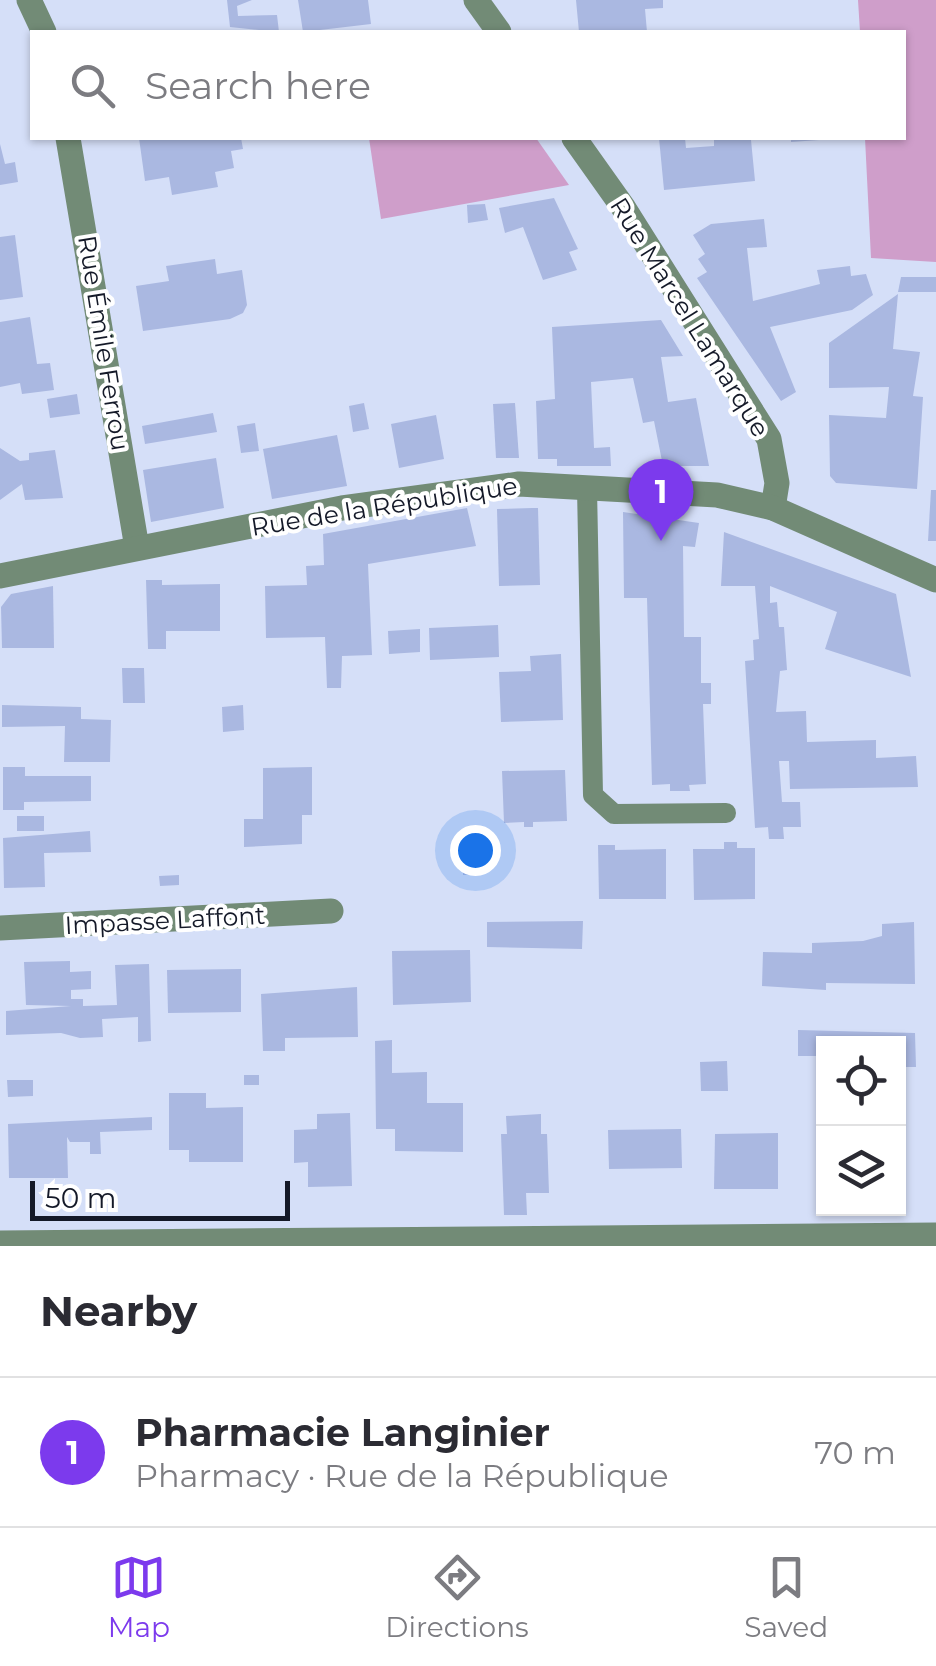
<!DOCTYPE html>
<html lang="en">
<head>
<meta charset="utf-8">
<style>
  :root { --surface:#fff; --page:#f2f2f3; --text:#2b2b33; --muted:#7c7c81; --line:#e1e1e2; --accent:#7c3aed }
  body { margin:0; font-family:Montserrat,sans-serif; background:var(--page); color:var(--text) }
  .controls { position:absolute; right:30px; bottom:30px; display:grid; overflow:hidden; border-radius:0px; box-shadow:0 2px 8px #0004 }
  .controls button { width:90px; height:90px; display:grid; place-items:center; padding:0; border:0; border-bottom:2px solid var(--line); background:var(--surface); color:var(--text); font:50px sans-serif }
  .scale { position:absolute; left:30px; bottom:25px; width:260px; box-sizing:border-box; padding-left:10px; border:5px solid #141928; border-top:0; font-size:28px; line-height:35px; white-space:nowrap; color:#141928; -webkit-text-stroke:8px #fff; paint-order:stroke }
  .you { position:absolute; left:475px; top:850px; width:35px; height:35px; margin:-25px; border:8px solid #fff; border-radius:50%; background:#1a73e8; box-shadow:0 0 0 15px #1a73e833 }
  .badge { display:grid; place-items:center; width:65px; height:65px; border-radius:50%; background:var(--accent); color:#fff; font-size:32px; font-weight:700 }
  .pin { position:absolute; translate:-50% -82px; filter:drop-shadow(0 2px 5px #0008) }
  .pin::after { content:''; position:absolute; top:52px; width:35px; height:30px; background:inherit; clip-path:polygon(0 0,100% 0,50% 100%) }
  .list { margin:0; padding:0; list-style:none }
  h2 { display:flex; justify-content:space-between; align-items:center; height:130px; margin:0; padding:0 40px; font-size:42px }
  h2 small { font-size:32px; font-weight:400; color:var(--muted) }
  .list li { display:grid; grid-template-columns:65px 1fr auto; gap:30px; align-items:center; box-sizing:border-box; height:150px; padding:0 40px; border-top:2px solid var(--line) }
  .list b { display:block; font-size:38px; white-space:nowrap }
  .list p { margin:0; font-size:32px; white-space:nowrap; color:var(--muted) }
  .list em { font-size:32px; font-style:normal; color:var(--muted) }
  .icon { flex:none; width:55px; height:55px; fill:none; stroke:currentColor; stroke-width:2; stroke-linecap:round; stroke-linejoin:round }
  .map { position:relative; flex:none; width:936px; height:1246px; overflow:hidden }
  .search { position:absolute; background:var(--surface); box-shadow:0 2px 8px #0004; left:30px; right:30px; top:30px; height:110px; display:flex; align-items:center; gap:25px; box-sizing:border-box; padding:0 35px; border-radius:0px; color:var(--muted); font-size:38px }
  .sheet { height:280px; background:var(--surface) }
  nav { display:flex; justify-content:space-around; align-items:center; box-sizing:border-box; height:140px; border-top:2px solid var(--line); background:var(--surface); font-size:28px; color:var(--muted) }
  nav a { display:grid; justify-items:center; gap:5px }
  nav .on { color:var(--accent) }
  .map>svg:first-child { display:block }
</style>
</head>
<body>
<div class="map">
<svg width="936" height="1246" viewBox="0 0 936 1246">
  <rect width="100%" height="100%" fill="#d5dff8"/>
  <g fill="#cf9eca">
    <path d="M858 0H936V262L871 258 865 138H904V32H860Z"/>
    <path d="M369 138H536L569 185 381 219Z"/>
  </g>
  <g fill="#aab8e1">
    <path d="M227 0H252L237 6 238 16 277 15 279 32 230 27Z"/>
    <path d="M298 0H368L371 24 303 32Z"/>
    <path d="M576 0H663V8L645 9 647 32H579Z"/>
    <path d="M139 138H241L243 149 231 151 234 168 215 172 218 187 172 195 169 177 145 181Z"/>
    <path d="M659 138H685L686 148 714 146V138L751 140 755 181 664 190Z"/>
    <path d="M791 138H819V140L791 142Z"/>
    <path d="M0 144 5 164 15 162 18 182 0 185Z"/>
    <path d="M554 198 578 249 569 252 577 270 543 280 523 227 505 233 499 208Z"/>
    <path d="M485 204 488 220 468 223 467 205Z"/>
    <path d="M764 219 767 247 747 248 753 301 820 284 817 270 850 266 851 276 866 274 873 295 852 310 770 327 796 392 781 401 697 278 707 272 698 259 705 254 693 235 711 224Z"/>
    <path d="M15 235 23 297 0 300V237Z"/>
    <path d="M215 259 217 274 242 270 247 305 243 313 230 319 143 331 136 286 169 281 166 266Z"/>
    <path d="M901 277H936V292H898Z"/>
    <path d="M898 294 893 349 920 352 913 396 923 397 917 489 836 483 830 476 829 415 886 418 889 387 829 388V343Z"/>
    <path d="M30 317 37 364 50 363 54 390 22 394 20 383 0 387V322Z"/>
    <path d="M661 320 683 356 661 357 668 402 696 398 709 466H663L654 421 643 423 633 378 591 382 594 448 610 447 611 466H557V459H538L536 401 555 399 552 327Z"/>
    <path d="M77 394 80 414 50 418 47 399Z"/>
    <path d="M364 403 369 429 353 432 349 406Z"/>
    <path d="M515 403 519 458H496L493 404Z"/>
    <path d="M213 413 217 432 145 444 142 426Z"/>
    <path d="M436 415 444 459 399 468 391 424Z"/>
    <path d="M255 423 259 451 241 453 237 426Z"/>
    <path d="M337 435 347 486 272 499 263 449Z"/>
    <path d="M0 448 20 461 29 460V453L55 450 63 498 25 500 22 484 0 500Z"/>
    <path d="M216 458 224 508 151 522 143 470Z"/>
    <path d="M931 490H936V541H928Z"/>
    <path d="M467 508 476 546 368 564 372 655 342 656 341 688H327L325 637 266 638 265 586 307 585 306 566 324 565 323 534Z"/>
    <path d="M532 508H538L540 585 499 586 497 509Z"/>
    <path d="M623 512 699 523 695 547 683 546 684 637H701V683H711V704H703L706 784 689 785 690 791H670V784L652 785 647 598H624Z"/>
    <path d="M724 532 896 594 911 677 825 649 837 612 770 586V603L777 602 779 627H784L787 670 780 671 776 712 806 711 807 742 876 740V758L916 756 918 787 790 789 789 761H779L782 802H800L801 827H783L784 839H769L768 827 755 828 745 661 754 660 753 640 759 639 755 586H721Z"/>
    <path d="M146 580H162V585L220 584V631H166V649H148Z"/>
    <path d="M53 586 54 648H2L1 607 11 594Z"/>
    <path d="M498 625 499 657 430 660 429 628Z"/>
    <path d="M420 629V652L389 654 388 631Z"/>
    <path d="M561 654 563 720 501 722 499 672 531 671 530 656Z"/>
    <path d="M122 668H144L145 703H123Z"/>
    <path d="M2 705 81 707V719L111 720 110 762H64L65 726 2 727Z"/>
    <path d="M243 705 244 730 223 732 222 707Z"/>
    <path d="M3 767H25V776H91V801L24 802V810H3Z"/>
    <path d="M312 767V815H302V844L244 847V819H263V768Z"/>
    <path d="M565 770 567 821 533 822V827H524V822L504 823 502 771Z"/>
    <rect x="17" y="816" width="27" height="15"/>
    <path d="M90 831 91 852 44 853 45 887 4 888 3 838Z"/>
    <path d="M724 842H737V848H755V899L694 900 693 849H724Z"/>
    <path d="M598 845H615V850L666 849V899H599Z"/>
    <rect x="463" y="856" width="19" height="19"/>
    <path d="M179 875V885L160 886 159 876Z"/>
    <path d="M583 921 582 949 487 947V922Z"/>
    <path d="M914 922 915 984 826 983V990L762 986 763 952 812 953V943L863 941 882 936V924Z"/>
    <path d="M470 950 471 1002 393 1005 392 951Z"/>
    <path d="M70 961V972L91 971V989L71 990V999H83V1006L117 1005 115 965 149 964 151 1041 138 1042V1017L102 1019 103 1037 80 1038 61 1033 6 1035V1011L71 1006 26 1005 24 962Z"/>
    <path d="M241 969V1012L168 1013 167 970Z"/>
    <path d="M357 987 358 1037 285 1038V1051H263L261 994Z"/>
    <path d="M798 1030 915 1033 916 1067H898V1044H824V1056H798Z"/>
    <path d="M392 1040V1073L427 1072V1103H463V1152L395 1151V1129H376L375 1041Z"/>
    <path d="M727 1061 728 1091H701L700 1062Z"/>
    <rect x="244" y="1075" width="15" height="10"/>
    <path d="M7 1080H33V1096L8 1097Z"/>
    <path d="M169 1093H206V1108L243 1107V1162H189V1150H169Z"/>
    <path d="M350 1113 352 1186 308 1187V1162L294 1163V1130L317 1129V1114Z"/>
    <path d="M541 1114V1134H547L549 1193H526L527 1215H504L501 1134H507L506 1116Z"/>
    <path d="M152 1117V1130L100 1132 101 1154H90V1142H70L67 1137 68 1178H9L8 1124Z"/>
    <path d="M681 1129 682 1168 609 1169 608 1130Z"/>
    <rect x="817" y="1132" width="7" height="43"/>
    <path d="M778 1133V1189H714L715 1134Z"/>
  </g>
  <g fill="none" stroke-linecap="round" stroke-linejoin="round">
    <path stroke="#728b76" stroke-width="20" d="M587 488 593 795 614 814 726 813"/>
    <g stroke="#728b76" stroke-width="25">
      <path d="M29 0 44 32"/>
      <path d="M68 138 137 548"/>
      <path d="M0 928 331 911"/>
      <path d="M0 1243 936 1235"/>
    </g>
    <g stroke="#728b76" stroke-width="25">
      <path d="M476 0 499 32"/>
      <path d="M574 138 623 207 769 439 777 483 773 508"/>
      <path d="M0 576 342 508 519 484 717 495 773 508 936 580"/>
    </g>
  </g>
  <g text-anchor="middle" dominant-baseline="central" stroke-width="8" stroke-linejoin="round" paint-order="stroke">
    <g font-size="25" fill="#141928" stroke="#fff">
      <text transform="translate(690 317) rotate(58)">Rue Marcel Lamarque</text>
      <text transform="translate(104 343) rotate(81)">Rue Émile Ferrou</text>
      <text transform="translate(384 506) rotate(-9)">Rue de la République</text>
      <text transform="translate(165 920) rotate(-3)">Impasse Laffont</text>
    </g>
  </g>
</svg>
<div class="controls">
<button><svg class="icon" aria-label="locate" viewBox="0 0 24 24"><circle cx="12" cy="12" r="6"/><path d="M12 2v4M12 18v4M2 12h4M18 12h4"/></svg></button>
<button><svg class="icon" aria-label="layers" viewBox="0 0 24 24"><path d="M12 4l9 5-9 5-9-5zM3 14l9 5 9-5"/></svg></button>
</div>
<div class="scale">50 m</div>
<div class="you"></div>
<div class="pin badge" style="left:661px;top:541px">1</div>
<div class="search"><svg class="icon" aria-label="search" viewBox="0 0 24 24"><circle cx="10" cy="10" r="6"/><path d="M15 15l6 6"/></svg>Search here</div>
</div>
<section class="sheet">
<h2>Nearby<small></small></h2>
<ul class="list">
<li><span class="badge">1</span><div><b>Pharmacie Langinier</b><p>Pharmacy · Rue de la République</p></div><em>70 m</em></li>
</ul>
</section>
<nav>
<a class="on"><svg class="icon" aria-label="map" viewBox="0 0 24 24"><path d="M3 6l6-2 6 2 6-2v14l-6 2-6-2-6 2zM9 4v14M15 6v14"/></svg>Map</a>
<a><svg class="icon" aria-label="directions" viewBox="0 0 24 24"><path d="M12 3l9 9-9 9-9-9zM9 14v-3h6M13 9l2 2-2 2"/></svg>Directions</a>
<a><svg class="icon" aria-label="saved" viewBox="0 0 24 24"><path d="M7 4h10v16l-5-4-5 4z"/></svg>Saved</a>
</nav>
</body>
</html>
